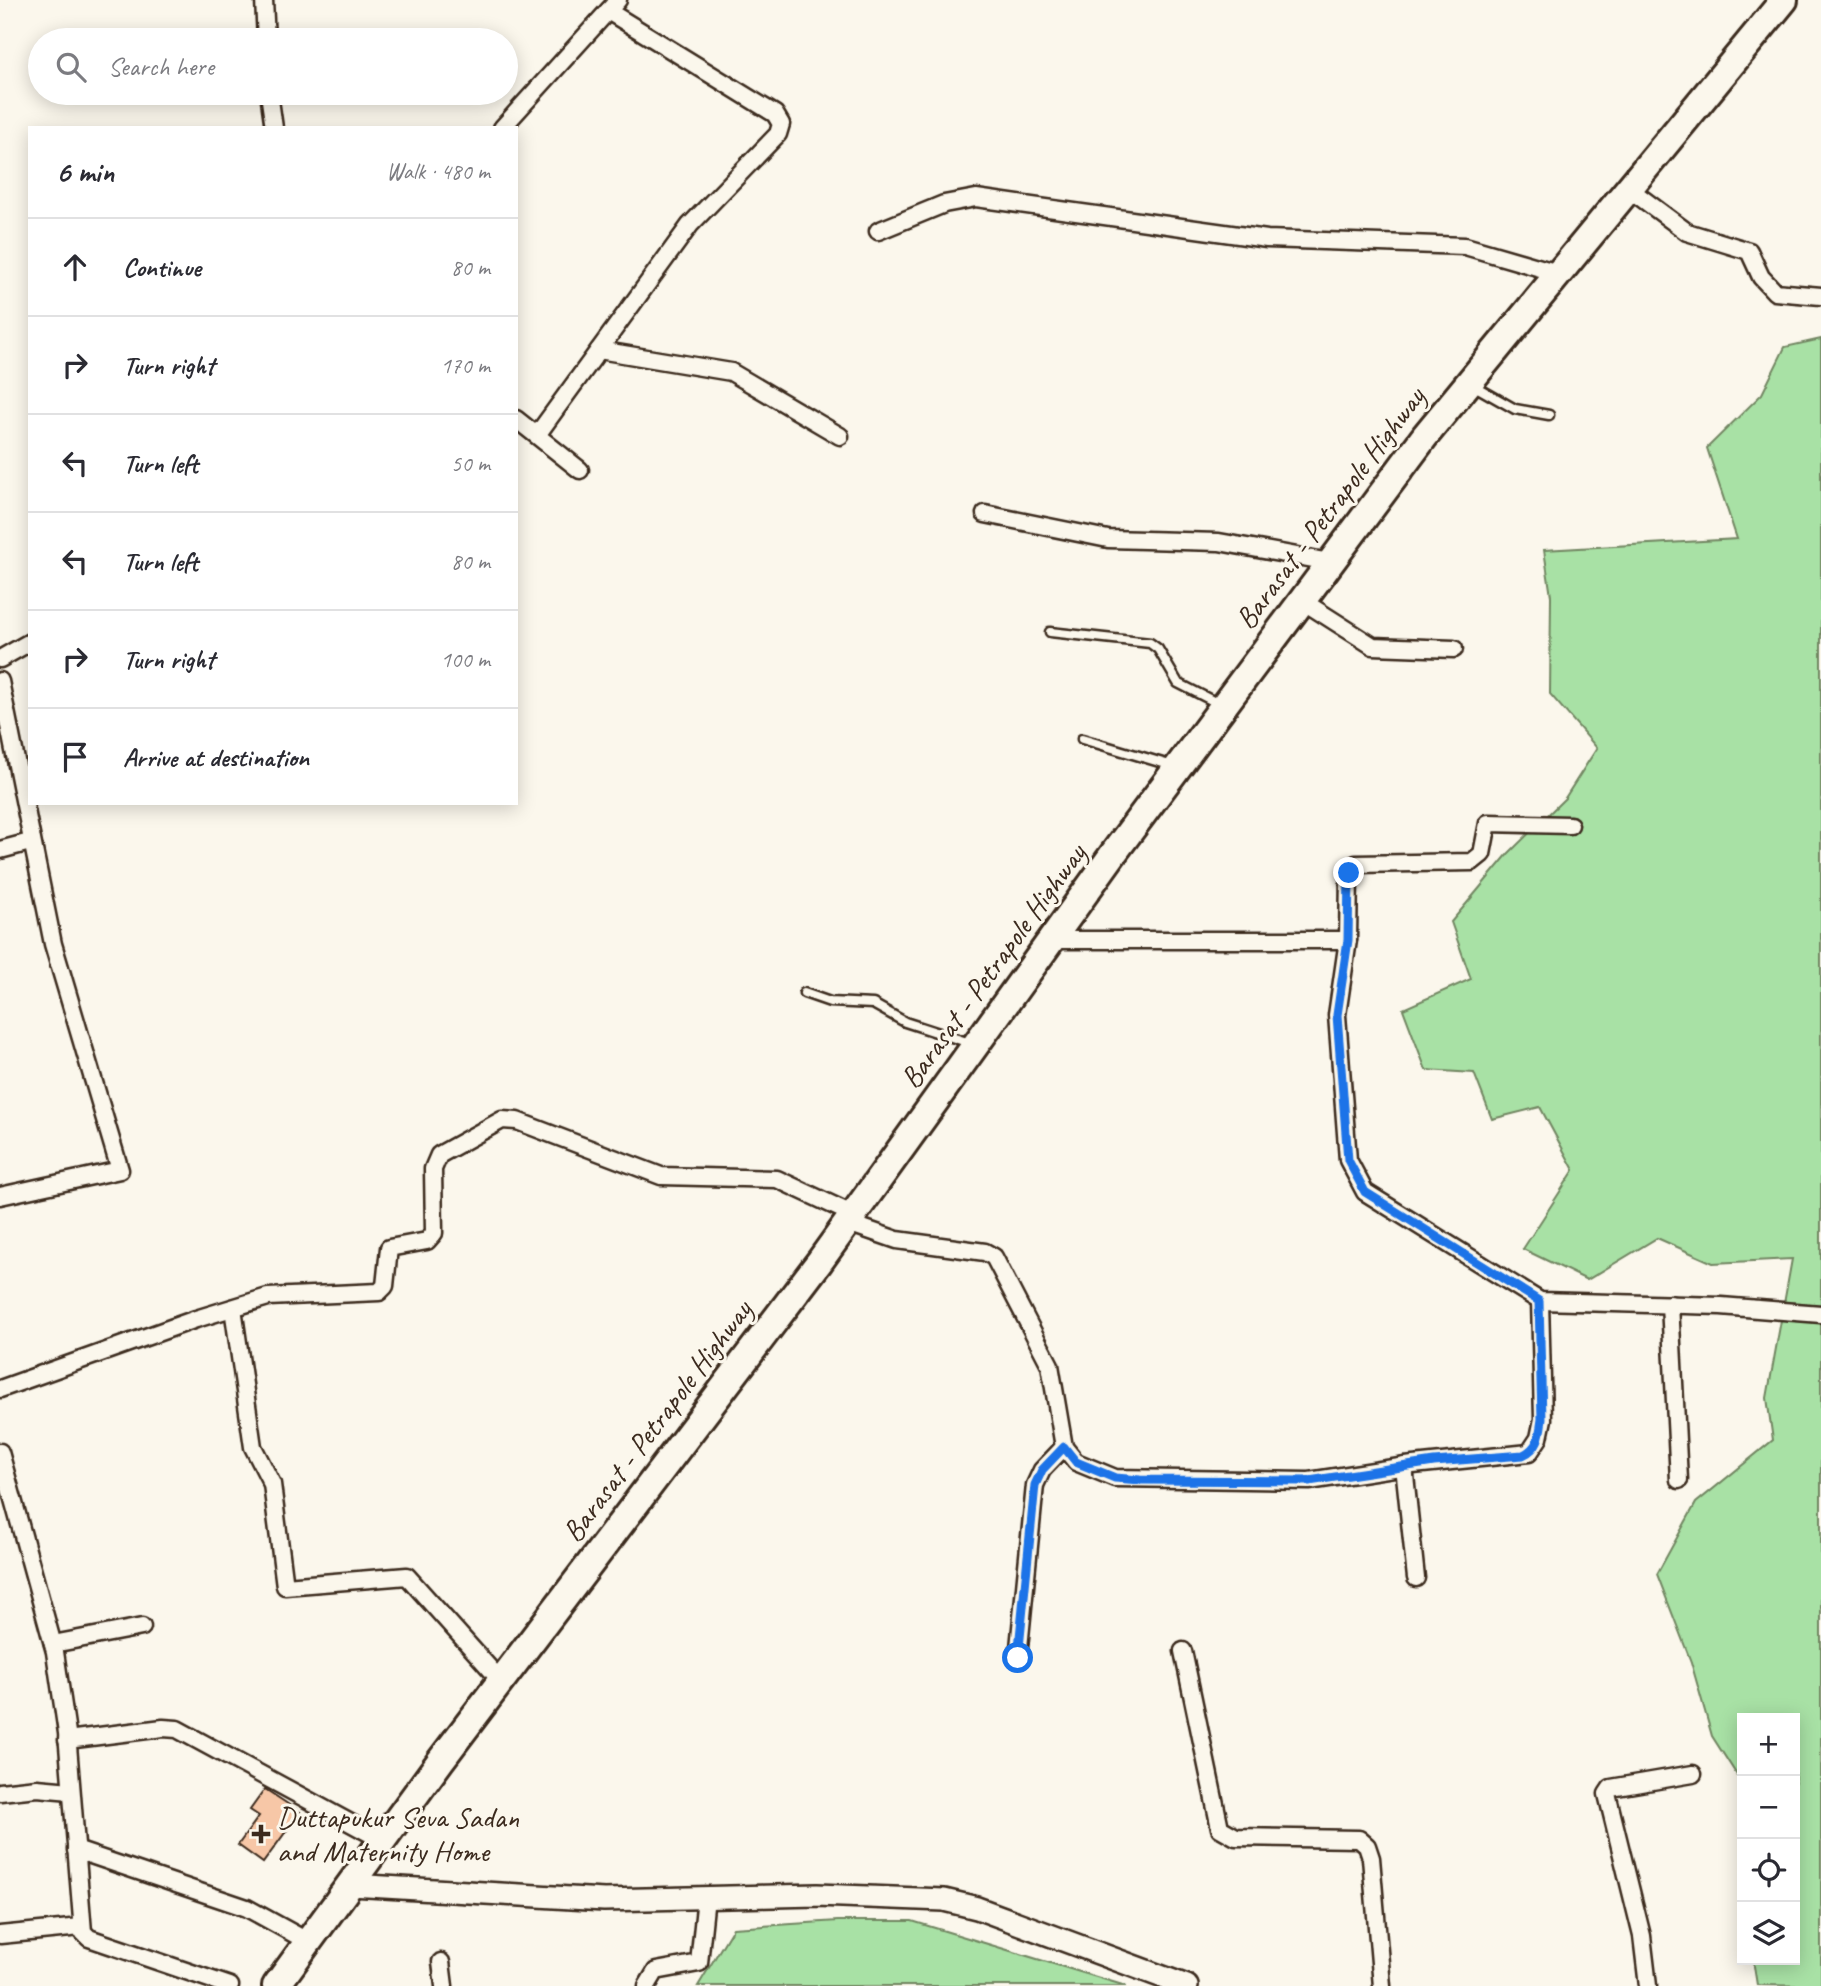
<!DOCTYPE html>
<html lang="en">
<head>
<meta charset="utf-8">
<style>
  :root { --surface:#fff; --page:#f2f2f3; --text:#2b2b33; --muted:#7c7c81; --line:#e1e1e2 }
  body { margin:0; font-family:Caveat,sans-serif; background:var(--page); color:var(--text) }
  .controls { position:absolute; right:21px; bottom:21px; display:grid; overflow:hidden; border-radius:0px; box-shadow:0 4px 18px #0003 }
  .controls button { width:63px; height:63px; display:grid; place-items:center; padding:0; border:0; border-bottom:2px solid var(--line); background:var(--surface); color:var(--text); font:35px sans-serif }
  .stop { position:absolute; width:21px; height:21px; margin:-16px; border:5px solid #1a73e8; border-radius:50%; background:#fff }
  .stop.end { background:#1a73e8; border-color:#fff; box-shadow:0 2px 7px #0008 }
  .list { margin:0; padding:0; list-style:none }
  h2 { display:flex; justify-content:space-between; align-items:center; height:91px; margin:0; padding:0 28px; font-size:30px }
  h2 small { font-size:23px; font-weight:400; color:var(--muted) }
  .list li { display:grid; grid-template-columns:46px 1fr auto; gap:21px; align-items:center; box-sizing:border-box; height:98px; padding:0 28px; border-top:2px solid var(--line) }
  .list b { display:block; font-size:26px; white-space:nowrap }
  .list em { font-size:23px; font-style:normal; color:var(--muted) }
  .icon { flex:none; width:38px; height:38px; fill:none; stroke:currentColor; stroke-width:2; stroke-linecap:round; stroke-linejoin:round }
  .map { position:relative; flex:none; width:1821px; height:1986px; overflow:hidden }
  .search { position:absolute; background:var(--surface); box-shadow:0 4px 18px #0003; left:28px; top:28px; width:490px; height:77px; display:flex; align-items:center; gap:18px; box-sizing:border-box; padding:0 24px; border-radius:38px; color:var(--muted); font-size:26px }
  .panel { position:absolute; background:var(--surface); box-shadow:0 4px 18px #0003; left:28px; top:126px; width:490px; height:679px; border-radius:0px }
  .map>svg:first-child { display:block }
</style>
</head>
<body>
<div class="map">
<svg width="1821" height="1986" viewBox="0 0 1821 1986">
  <rect width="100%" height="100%" fill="#fbf7ec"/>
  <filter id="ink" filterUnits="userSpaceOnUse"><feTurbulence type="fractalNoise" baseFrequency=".0143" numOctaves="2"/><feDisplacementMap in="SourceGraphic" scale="14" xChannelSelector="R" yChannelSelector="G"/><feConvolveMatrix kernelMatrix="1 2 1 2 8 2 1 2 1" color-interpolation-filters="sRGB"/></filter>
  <g filter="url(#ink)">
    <g fill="#a8e1a5" stroke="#728662" stroke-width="2">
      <path d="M1821 339V1986L1757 1985 1753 1960H1795V1718H1742V1783L1712 1736 1691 1662 1657 1574 1696 1503 1773 1440 1767 1398 1792 1259 1713 1263 1657 1238 1587 1280 1523 1249 1574 1170 1540 1107 1492 1119 1474 1073 1426 1070 1403 1009 1471 979 1451 922 1508 854 1565 798 1597 748 1550 694 1551 596 1544 550 1737 539 1707 448 1762 394 1785 347Z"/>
      <path d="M838 1921H912L1126 1986H698L733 1928Z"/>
    </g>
    <path fill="#f7c7a7" stroke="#3b2a1e" stroke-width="2" d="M265 1789 300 1812 263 1863 238 1845 259 1816 250 1810Z"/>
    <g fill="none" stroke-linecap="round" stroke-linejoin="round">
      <defs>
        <g id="service">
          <path d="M1471 384 1515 409 1549 415"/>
          <path d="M1050 632 1150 643 1158 649 1178 683 1219 704"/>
          <path d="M1082 739 1173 766"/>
          <path d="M804 993 830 1002 873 1004 905 1022 973 1044"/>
        </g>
        <g id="minor">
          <path d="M264 0 266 40"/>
          <path d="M269 93 274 128"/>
          <path d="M502 128 618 0"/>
          <path d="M1628 188 1687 232 1749 251 1761 277 1775 292 1821 296"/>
          <path d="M878 231 944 204 976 198 1267 239 1465 246 1558 273"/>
          <path d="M599 350 731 372 840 436"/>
          <path d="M516 419 580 470"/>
          <path d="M537 435 690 225 778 134 781 124 775 114 608 11"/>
          <path d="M985 514 1108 539 1219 542 1330 562"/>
          <path d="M1301 600 1373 646 1454 649"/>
          <path d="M0 659 30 642"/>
          <path d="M0 681 53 944 120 1170 0 1196"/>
          <path d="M0 850 30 842"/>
          <path d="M1052 940H1348L1337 1015 1348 1160 1365 1192 1540 1301 1721 1306 1821 1314"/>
          <path d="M1348 940 1349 873 1356 864 1472 862 1482 854 1488 823 1570 825"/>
          <path d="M848 1223 897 1240 985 1252 994 1257 1050 1365 1064 1447 1076 1462 1115 1478 1309 1481 1413 1465 1529 1453 1539 1438 1543 1419 1540 1301"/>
          <path d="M1670 1304 1679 1480"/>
          <path d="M233 1308 253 1447 272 1484 285 1586 407 1576 501 1681"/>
          <path d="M0 1389 196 1319 268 1297 379 1292 385 1286 389 1248 427 1241 434 1233 433 1169 439 1155 502 1120 517 1121 661 1176 777 1179 854 1215"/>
          <path d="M0 1452 55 1652 67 1733 83 1932 89 1938 230 1986"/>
          <path d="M1404 1466 1416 1578"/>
          <path d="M53 1644 142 1627"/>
          <path d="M1183 1651 1220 1828 1236 1837 1359 1839 1367 1846 1371 1858 1382 1986"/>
          <path d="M1018 1658 1035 1485 1042 1470 1064 1447"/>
          <path d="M67 1740 163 1728 177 1729 382 1840"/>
          <path d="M0 1792 37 1788 71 1791"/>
          <path d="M76 1850 247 1908 307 1941"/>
          <path d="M0 1935 81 1927"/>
          <path d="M441 1962 444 1986"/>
          <path d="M647 1986 656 1971 699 1963 706 1897"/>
          <path d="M1648 1986 1642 1936 1607 1794 1611 1788 1693 1774"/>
        </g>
        <path id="tertiary" d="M351 1885 604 1900 817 1895 944 1900 977 1908 1187 1986"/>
        <path id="trunk" d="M276 1986 441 1760 820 1261 1116 850 1425 436 1784 0"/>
      </defs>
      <use href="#service" stroke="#3b2a1e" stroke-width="13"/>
      <use href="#minor" stroke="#3b2a1e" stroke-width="21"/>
      <use href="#tertiary" stroke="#3b2a1e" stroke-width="26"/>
      <use href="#trunk" stroke="#3b2a1e" stroke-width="32"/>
      <use href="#service" stroke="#fbf7ec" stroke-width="8"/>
      <use href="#minor" stroke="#fbf7ec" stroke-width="16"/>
      <use href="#tertiary" stroke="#fbf7ec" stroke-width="21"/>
      <use href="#trunk" stroke="#fbf7ec" stroke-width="26"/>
    </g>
  </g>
  <g fill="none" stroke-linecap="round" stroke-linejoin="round" filter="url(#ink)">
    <path stroke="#1a73e8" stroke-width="9" d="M1018 1658 1035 1485 1042 1470 1064 1447 1076 1462 1115 1478 1140 1480 1309 1481 1434 1462 1523 1455C1539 1448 1540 1434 1542 1419L1539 1301 1365 1192 1348 1160 1337 1015 1348 940 1349 873"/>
  </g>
  <path fill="#3b2a1e" stroke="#fbf7ec" stroke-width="2.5" d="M257.5 1823.5h7v7h7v7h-7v7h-7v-7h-7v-7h7z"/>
  <g text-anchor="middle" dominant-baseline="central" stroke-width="6" stroke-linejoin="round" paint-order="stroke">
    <g font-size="30" fill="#3b2a1e" stroke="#fbf7ec">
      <text transform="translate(1330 508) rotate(-53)">Barasat - Petrapole Highway</text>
      <text transform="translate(993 966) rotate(-54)">Barasat - Petrapole Highway</text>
      <text transform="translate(657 1421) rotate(-53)">Barasat - Petrapole Highway</text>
    </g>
    <g font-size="30" fill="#3b2a1e" stroke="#fbf7ec" text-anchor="start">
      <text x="277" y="1817">Duttapukur Seva Sadan<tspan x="277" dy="34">and Maternity Home</tspan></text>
    </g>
  </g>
</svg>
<div class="controls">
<button>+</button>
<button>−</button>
<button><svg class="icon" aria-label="locate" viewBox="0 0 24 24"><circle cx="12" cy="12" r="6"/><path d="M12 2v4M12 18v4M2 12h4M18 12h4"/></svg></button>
<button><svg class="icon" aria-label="layers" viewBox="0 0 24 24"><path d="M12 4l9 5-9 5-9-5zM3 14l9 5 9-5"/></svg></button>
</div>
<div class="stop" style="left:1018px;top:1658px"></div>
<div class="stop end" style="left:1349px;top:873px"></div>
<div class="search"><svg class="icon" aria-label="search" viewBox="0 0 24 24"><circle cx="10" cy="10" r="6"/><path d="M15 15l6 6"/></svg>Search here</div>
<section class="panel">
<h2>6 min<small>Walk · 480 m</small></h2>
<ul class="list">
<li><svg class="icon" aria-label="ahead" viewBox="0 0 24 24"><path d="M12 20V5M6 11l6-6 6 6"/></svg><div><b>Continue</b></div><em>80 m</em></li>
<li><svg class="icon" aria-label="right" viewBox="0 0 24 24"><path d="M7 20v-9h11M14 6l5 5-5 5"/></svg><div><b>Turn right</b></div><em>170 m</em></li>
<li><svg class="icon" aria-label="left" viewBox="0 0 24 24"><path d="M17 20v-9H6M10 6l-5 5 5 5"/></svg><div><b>Turn left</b></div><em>50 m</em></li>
<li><svg class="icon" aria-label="left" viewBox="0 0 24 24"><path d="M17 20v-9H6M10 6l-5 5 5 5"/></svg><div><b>Turn left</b></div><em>80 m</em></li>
<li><svg class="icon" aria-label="right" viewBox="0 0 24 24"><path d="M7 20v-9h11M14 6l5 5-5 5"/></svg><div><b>Turn right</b></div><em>100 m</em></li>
<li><svg class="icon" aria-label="arrive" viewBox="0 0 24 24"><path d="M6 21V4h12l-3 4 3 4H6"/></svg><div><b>Arrive at destination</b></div></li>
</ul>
</section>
</div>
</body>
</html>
